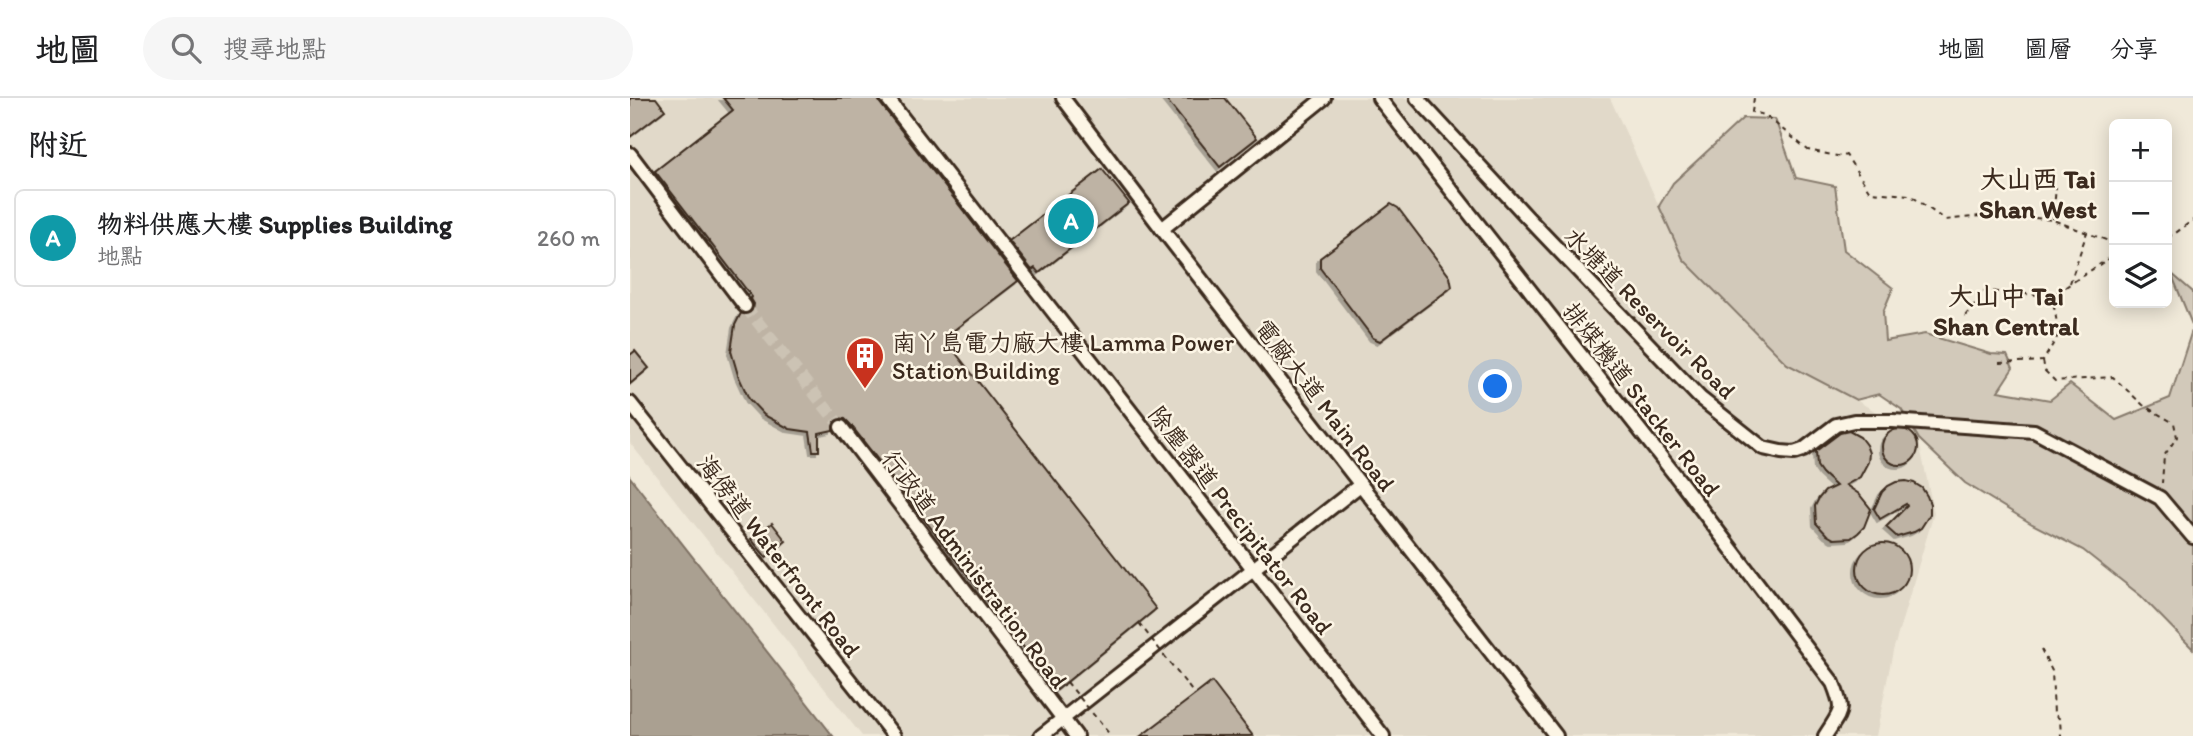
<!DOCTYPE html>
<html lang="zh-TW">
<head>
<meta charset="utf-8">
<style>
  :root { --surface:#fff; --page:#f6f6f6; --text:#202124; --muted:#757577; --line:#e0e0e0; --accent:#c8321e }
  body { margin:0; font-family:Itim,"LXGW WenKai TC",sans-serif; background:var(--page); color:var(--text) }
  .controls { position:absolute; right:21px; top:21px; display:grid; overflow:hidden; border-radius:10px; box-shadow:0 4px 18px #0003 }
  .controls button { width:63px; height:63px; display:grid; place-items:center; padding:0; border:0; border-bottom:2px solid var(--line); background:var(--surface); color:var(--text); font:35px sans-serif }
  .you { position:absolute; left:866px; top:289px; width:24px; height:24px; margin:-18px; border:5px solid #fff; border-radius:50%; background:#1a73e8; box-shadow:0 0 0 10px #1a73e833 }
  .badge { display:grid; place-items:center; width:46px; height:46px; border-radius:50%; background:var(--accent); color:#fff; font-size:23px; font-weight:700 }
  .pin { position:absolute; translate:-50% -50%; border:4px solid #fff; box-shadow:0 2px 7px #0006 }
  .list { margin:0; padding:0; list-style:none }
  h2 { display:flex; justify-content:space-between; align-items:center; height:91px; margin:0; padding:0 28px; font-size:30px }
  h2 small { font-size:23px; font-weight:400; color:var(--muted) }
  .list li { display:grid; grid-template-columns:46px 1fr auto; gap:21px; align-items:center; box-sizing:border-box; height:98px; margin:0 14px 14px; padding:0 14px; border:2px solid var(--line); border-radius:10px }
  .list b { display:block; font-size:26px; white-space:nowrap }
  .list p { margin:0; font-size:23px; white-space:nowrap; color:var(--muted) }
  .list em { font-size:23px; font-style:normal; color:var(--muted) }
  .icon { flex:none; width:38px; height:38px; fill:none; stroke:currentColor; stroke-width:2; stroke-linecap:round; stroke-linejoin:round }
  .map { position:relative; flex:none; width:1563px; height:638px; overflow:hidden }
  header { display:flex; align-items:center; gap:42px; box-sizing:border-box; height:98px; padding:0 35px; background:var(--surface); border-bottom:2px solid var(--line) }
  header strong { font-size:33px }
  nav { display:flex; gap:38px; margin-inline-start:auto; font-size:24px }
  .search { width:490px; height:63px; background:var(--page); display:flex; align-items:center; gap:18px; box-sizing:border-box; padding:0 24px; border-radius:38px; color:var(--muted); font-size:26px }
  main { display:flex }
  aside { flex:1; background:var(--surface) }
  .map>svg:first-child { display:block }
</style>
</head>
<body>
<header>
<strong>地圖</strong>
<div class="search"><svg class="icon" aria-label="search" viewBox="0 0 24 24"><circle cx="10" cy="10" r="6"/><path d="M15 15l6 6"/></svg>搜尋地點</div>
<nav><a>地圖</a><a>圖層</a><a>分享</a></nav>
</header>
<main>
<aside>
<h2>附近<small></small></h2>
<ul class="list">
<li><span class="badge" style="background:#0f9aa8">A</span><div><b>物料供應大樓 Supplies Building</b><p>地點</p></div><em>260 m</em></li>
</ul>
</aside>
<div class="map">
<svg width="1563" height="638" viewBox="0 0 1563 638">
  <defs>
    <filter id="shadow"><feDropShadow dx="-3" dy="3" stdDeviation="0" flood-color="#0004"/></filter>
  </defs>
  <rect width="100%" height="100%" fill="#f0e9d9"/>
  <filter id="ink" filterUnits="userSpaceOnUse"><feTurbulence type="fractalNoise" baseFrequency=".0143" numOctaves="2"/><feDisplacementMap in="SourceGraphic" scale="14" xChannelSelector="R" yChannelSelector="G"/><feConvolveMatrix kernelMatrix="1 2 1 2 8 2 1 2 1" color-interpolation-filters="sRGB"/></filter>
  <g filter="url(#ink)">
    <path fill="#e1d9c9" d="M0 0H980L1053 161 1157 266 1226 302 1288 339 1304 415 1263 553 1246 638H232L0 345Z"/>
    <path fill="#d2c9ba" stroke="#867a6c" stroke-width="2" d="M1113 20 1145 21 1166 80 1205 88 1214 152 1263 190 1253 214 1255 243 1295 236 1361 256 1377 257 1383 270 1368 293 1420 302 1440 286 1486 322 1540 300 1563 229 1541 175 1563 194V551L1511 498 1453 452 1402 426 1335 385 1289 341 1271 311 1249 296 1226 302 1157 266 1053 161 1029 108 1043 85Z"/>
    <path fill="#aaa091" stroke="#7e7163" stroke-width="2" d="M0 379 203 638H0Z"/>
    <g fill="#beb3a4" stroke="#3b2a1e" stroke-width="2" filter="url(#shadow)">
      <path d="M0 0H26L35 12 0 39Z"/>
      <path d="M93 0H248L250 5 388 183 314 240 526 511 427 592 220 326 215 321 209 320 203 325V332L189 335V353H183L180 334 160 331 134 317 119 301 108 277 101 253 105 227 111 215 117 217 123 212 124 206 121 201 122 199 25 73 103 12Z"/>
      <path d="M535 0H595L627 40 590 69Z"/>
      <path d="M472 71 499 105 409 175 405 170 402 172 379 143Z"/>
      <path d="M761 106 768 110 820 179 822 189 750 243 743 240 690 170V160Z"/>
      <path d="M5 253 19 270 0 286V257Z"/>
      <circle cx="1270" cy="349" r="18"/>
      <path d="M1219 333 1230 339 1236 347 1239 355 1238 364 1230 379 1216 387 1229 396 1241 411 1234 429 1228 435 1221 440 1204 441 1197 437 1186 425 1185 408 1189 400 1195 393 1206 388 1192 375 1187 368 1186 353 1210 335Z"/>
      <path d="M1276 383 1284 385 1292 390 1297 398 1300 406V416L1291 430 1284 434 1267 439 1256 429 1277 408 1276 406 1250 421 1244 411 1252 394 1258 388 1266 384Z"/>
      <path d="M142 425 156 443 136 459 121 441Z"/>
      <circle cx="1253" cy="471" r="26"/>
      <path d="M582 584 623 638H511L565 597Z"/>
    </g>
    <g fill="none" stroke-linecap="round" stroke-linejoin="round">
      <path stroke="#ccc3b4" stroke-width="12" stroke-dasharray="12 6" stroke-linecap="butt" d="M115 208 211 329"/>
      <defs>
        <g id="minor">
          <path d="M257 0 753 638"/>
          <path d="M433 0 532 131 926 638"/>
          <path d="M749 0 1049 382 1203 585C1215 615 1211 612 1195 638"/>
          <path d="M787 0 897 119 1070 300 1133 350 1151 354 1164 355 1173 352 1206 327 1224 323H1263L1404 333 1530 400 1563 439"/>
          <path d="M0 56 115 208"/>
          <path d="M532 131 694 0"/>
          <path d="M0 305 264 638"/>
          <path d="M211 329 446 638"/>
          <path d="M411 638 730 387"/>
        </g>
      </defs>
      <use href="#minor" stroke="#3b2a1e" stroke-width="18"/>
      <g stroke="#3b2a1e" stroke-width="2" stroke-dasharray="5 5" stroke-linecap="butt">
        <path d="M1124 0 1122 14 1135 17 1178 52 1212 59 1216 57 1240 94 1280 97 1315 122 1369 116 1423 122 1484 145"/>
        <path d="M1423 121 1426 89"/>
        <path d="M1537 138 1543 137 1563 122"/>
        <path d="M1440 185 1457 134"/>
        <path d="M1335 218 1355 193 1422 198"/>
        <path d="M1413 263 1415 273 1425 283 1483 279 1513 307 1544 325 1547 339 1534 358 1532 385"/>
        <path d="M1369 265 1413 263 1429 236 1422 198 1484 157"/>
        <path d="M1411 551 1422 573 1424 616 1430 621 1431 638"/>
      </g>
      <use href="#minor" stroke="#fcf5e5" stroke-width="12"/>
      <g stroke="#3b2a1e" stroke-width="2" stroke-dasharray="5 5" stroke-linecap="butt">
        <path d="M509 525 565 597"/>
        <path d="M437 584 481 638"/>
      </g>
    </g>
  </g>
  <defs>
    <symbol id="building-pin" viewBox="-11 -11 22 30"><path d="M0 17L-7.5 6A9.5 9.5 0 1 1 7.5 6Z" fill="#c8321e" stroke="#fcf5e5"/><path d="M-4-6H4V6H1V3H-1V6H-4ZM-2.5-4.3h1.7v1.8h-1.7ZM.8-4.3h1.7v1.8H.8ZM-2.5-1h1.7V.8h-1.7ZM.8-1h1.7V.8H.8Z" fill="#fff"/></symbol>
  </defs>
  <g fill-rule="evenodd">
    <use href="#building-pin" x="213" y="236" width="44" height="60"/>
  </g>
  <g text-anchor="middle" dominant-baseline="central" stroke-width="5" stroke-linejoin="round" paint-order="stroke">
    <g font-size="24" fill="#3b2a1e" stroke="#fcf5e5">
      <text transform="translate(1020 215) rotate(45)">水塘道 Reservoir Road</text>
      <text transform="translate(1012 301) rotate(52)">排煤機道 Stacker Road</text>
      <text transform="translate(695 307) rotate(52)">電廠大道 Main Road</text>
      <text transform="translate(611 422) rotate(52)">除塵器道 Precipitator Road</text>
      <text transform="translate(149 458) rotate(52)">海傍道 Waterfront Road</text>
      <text transform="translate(345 471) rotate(53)">行政道 Administration Road</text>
    </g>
    <g font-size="24" fill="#3b2a1e" stroke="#fcf5e5" text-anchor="start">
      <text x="262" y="244">南丫島電力廠大樓 Lamma Power<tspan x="262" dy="28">Station Building</tspan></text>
    </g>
    <g font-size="26" font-weight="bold" fill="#3b2a1e" stroke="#fcf5e5">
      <text x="1408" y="81">大山西 Tai<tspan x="1408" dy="30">Shan West</tspan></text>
      <text x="1376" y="198">大山中 Tai<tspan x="1376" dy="30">Shan Central</tspan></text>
    </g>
  </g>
</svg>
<div class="controls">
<button>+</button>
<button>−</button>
<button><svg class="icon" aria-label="layers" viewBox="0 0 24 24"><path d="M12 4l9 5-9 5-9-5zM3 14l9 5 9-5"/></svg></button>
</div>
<div class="you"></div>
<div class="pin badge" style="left:441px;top:123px;background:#0f9aa8">A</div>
</div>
</main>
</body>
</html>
